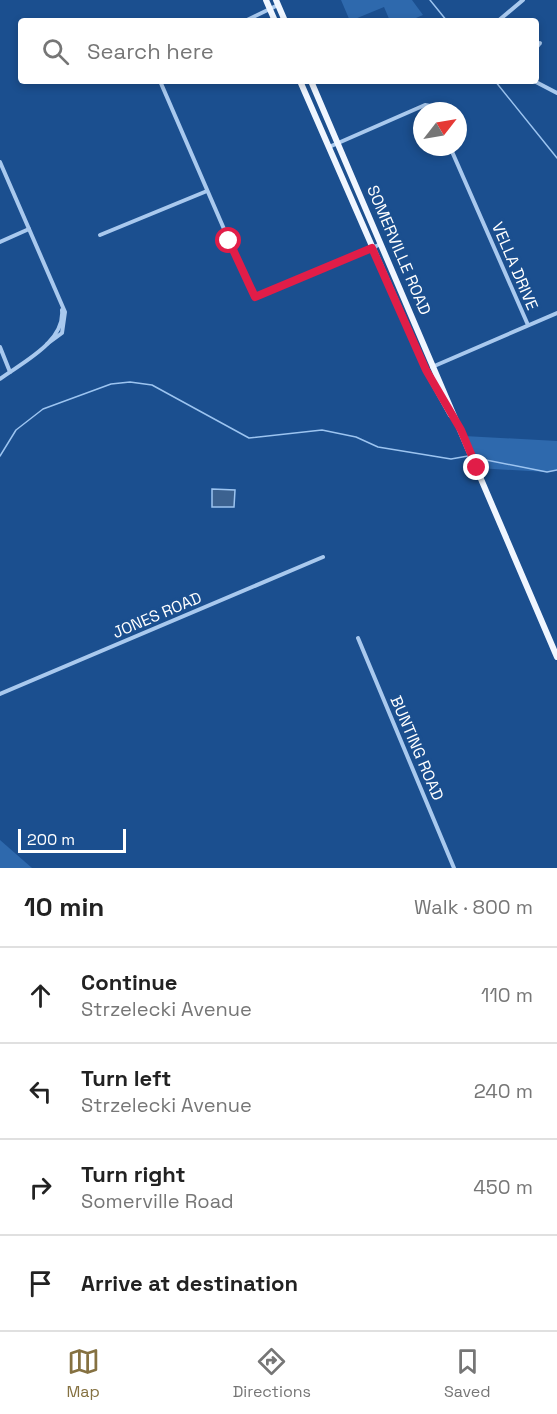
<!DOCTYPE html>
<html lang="en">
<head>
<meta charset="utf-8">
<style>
  :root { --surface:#fff; --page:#f6f6f6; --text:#222; --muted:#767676; --line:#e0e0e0; --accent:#857141 }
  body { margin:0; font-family:"Space Grotesk",sans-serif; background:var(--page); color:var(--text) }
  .compass { position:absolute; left:413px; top:102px; width:54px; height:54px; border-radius:50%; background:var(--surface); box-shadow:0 3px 9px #0003; rotate:59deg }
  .scale { position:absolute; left:18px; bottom:15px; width:108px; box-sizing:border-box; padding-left:6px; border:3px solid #fff; border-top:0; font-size:16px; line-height:21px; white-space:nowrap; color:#fff; -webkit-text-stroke:4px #1b4f8f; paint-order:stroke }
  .stop { position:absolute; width:18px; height:18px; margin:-14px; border:4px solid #e11d48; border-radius:50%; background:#fff }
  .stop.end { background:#e11d48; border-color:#fff; box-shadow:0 2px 6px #0008 }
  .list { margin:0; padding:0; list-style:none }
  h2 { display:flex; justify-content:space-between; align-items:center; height:78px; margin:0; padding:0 24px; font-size:26px }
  h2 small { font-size:20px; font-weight:400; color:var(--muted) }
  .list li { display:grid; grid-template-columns:39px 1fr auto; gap:18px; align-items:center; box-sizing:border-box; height:96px; padding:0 24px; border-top:2px solid var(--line) }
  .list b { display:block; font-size:22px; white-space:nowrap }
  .list p { margin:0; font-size:20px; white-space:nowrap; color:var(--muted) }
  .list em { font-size:20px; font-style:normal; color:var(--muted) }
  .icon { flex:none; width:33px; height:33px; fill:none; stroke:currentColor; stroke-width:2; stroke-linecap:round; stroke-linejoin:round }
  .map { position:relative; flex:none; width:557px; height:868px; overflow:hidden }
  .search { position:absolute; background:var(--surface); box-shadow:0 3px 9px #0003; left:18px; right:18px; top:18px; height:66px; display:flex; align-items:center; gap:15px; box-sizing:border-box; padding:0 21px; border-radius:6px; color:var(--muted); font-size:22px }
  .sheet { height:462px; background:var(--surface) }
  nav { display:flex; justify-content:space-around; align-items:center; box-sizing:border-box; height:84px; border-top:2px solid var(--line); background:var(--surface); font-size:16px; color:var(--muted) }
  nav a { display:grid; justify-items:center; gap:3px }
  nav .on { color:var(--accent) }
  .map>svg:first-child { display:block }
</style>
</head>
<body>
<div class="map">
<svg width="557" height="868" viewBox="0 0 557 868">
  <rect width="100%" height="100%" fill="#1b4f8f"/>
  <g fill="#2e69ad">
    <path d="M341 0H412L423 15 409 21H390L384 7 350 21Z"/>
    <path d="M464 436 557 441V470L547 472 477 468Z"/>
    <path d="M0 840 32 868H0Z"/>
  </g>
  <path fill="#3c6290" stroke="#9cc4f0" stroke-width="1.5" d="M212 489 235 490 234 507H212Z"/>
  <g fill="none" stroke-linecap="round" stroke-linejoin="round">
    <g stroke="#9cc4f0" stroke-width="1.5">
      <path d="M430 0 447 21"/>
      <path d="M495 81 557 158"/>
      <path d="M0 456 16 430 43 409 111 384 130 382 152 385 249 438 322 430 356 437 378 447 451 459 468 456"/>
      <path d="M476 458 547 472 557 470"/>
    </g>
    <g stroke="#a9c9ee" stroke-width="4">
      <path d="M245 21 278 5"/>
      <path d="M498 21 523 0"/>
      <path d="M536 48 540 43"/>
      <path d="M160 81 253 296 258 297 381 244"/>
      <path d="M534 81 557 93"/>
      <path d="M329 147 425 105 431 106 435 111"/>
      <path d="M450 147 528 325"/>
      <path d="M0 162 65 312 62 333 47 344"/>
      <path d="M100 235 207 191"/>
      <path d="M0 242 29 229"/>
      <path d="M0 347 10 372"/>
      <path d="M432 367 557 313"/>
      <path d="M0 379C23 362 65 342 62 310"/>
      <path d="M358 638 454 868"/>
      <path d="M0 694 323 557"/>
    </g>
    <g stroke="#f0f6ff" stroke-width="6">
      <path d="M266 0 275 21"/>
      <path d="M276 0 285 21"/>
      <path d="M300 81 426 370 451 415"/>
      <path d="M311 81 557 657"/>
    </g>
  </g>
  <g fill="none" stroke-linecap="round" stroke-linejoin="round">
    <path stroke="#e11d48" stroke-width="8" d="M229 241 255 297 372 248 426 370 461 430 477 468"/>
  </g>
  <g text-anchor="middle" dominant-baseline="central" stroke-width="6" stroke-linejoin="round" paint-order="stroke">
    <g font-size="16" fill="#fff" stroke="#1b4f8f">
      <text transform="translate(399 250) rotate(67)">SOMERVILLE ROAD</text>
      <text transform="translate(515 266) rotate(67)">VELLA DRIVE</text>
      <text transform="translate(157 615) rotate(-23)">JONES ROAD</text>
      <text transform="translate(417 748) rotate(67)">BUNTING ROAD</text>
    </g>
  </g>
</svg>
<svg class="compass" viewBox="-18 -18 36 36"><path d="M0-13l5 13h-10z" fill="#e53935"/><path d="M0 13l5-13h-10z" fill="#767676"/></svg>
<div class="scale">200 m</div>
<div class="stop" style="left:229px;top:241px"></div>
<div class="stop end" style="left:477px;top:468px"></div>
<div class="search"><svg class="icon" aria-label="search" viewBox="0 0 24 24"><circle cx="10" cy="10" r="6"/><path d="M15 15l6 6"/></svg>Search here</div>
</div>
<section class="sheet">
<h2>10 min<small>Walk · 800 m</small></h2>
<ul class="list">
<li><svg class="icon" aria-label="ahead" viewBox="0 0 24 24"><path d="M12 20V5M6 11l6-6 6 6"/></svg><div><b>Continue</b><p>Strzelecki Avenue</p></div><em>110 m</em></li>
<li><svg class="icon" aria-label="left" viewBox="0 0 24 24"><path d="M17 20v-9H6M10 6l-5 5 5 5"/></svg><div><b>Turn left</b><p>Strzelecki Avenue</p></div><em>240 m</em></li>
<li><svg class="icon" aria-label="right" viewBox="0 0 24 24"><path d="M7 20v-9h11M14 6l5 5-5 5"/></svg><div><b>Turn right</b><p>Somerville Road</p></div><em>450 m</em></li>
<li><svg class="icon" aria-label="arrive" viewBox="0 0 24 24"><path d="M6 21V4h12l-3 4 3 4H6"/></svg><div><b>Arrive at destination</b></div></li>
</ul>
</section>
<nav>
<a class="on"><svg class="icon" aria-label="map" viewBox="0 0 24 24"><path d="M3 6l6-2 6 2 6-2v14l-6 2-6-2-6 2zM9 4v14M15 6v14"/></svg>Map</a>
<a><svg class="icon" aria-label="directions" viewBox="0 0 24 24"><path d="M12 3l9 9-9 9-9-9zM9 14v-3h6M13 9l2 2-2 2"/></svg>Directions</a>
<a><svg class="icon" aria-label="saved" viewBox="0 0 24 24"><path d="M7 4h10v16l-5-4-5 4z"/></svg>Saved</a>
</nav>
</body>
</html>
